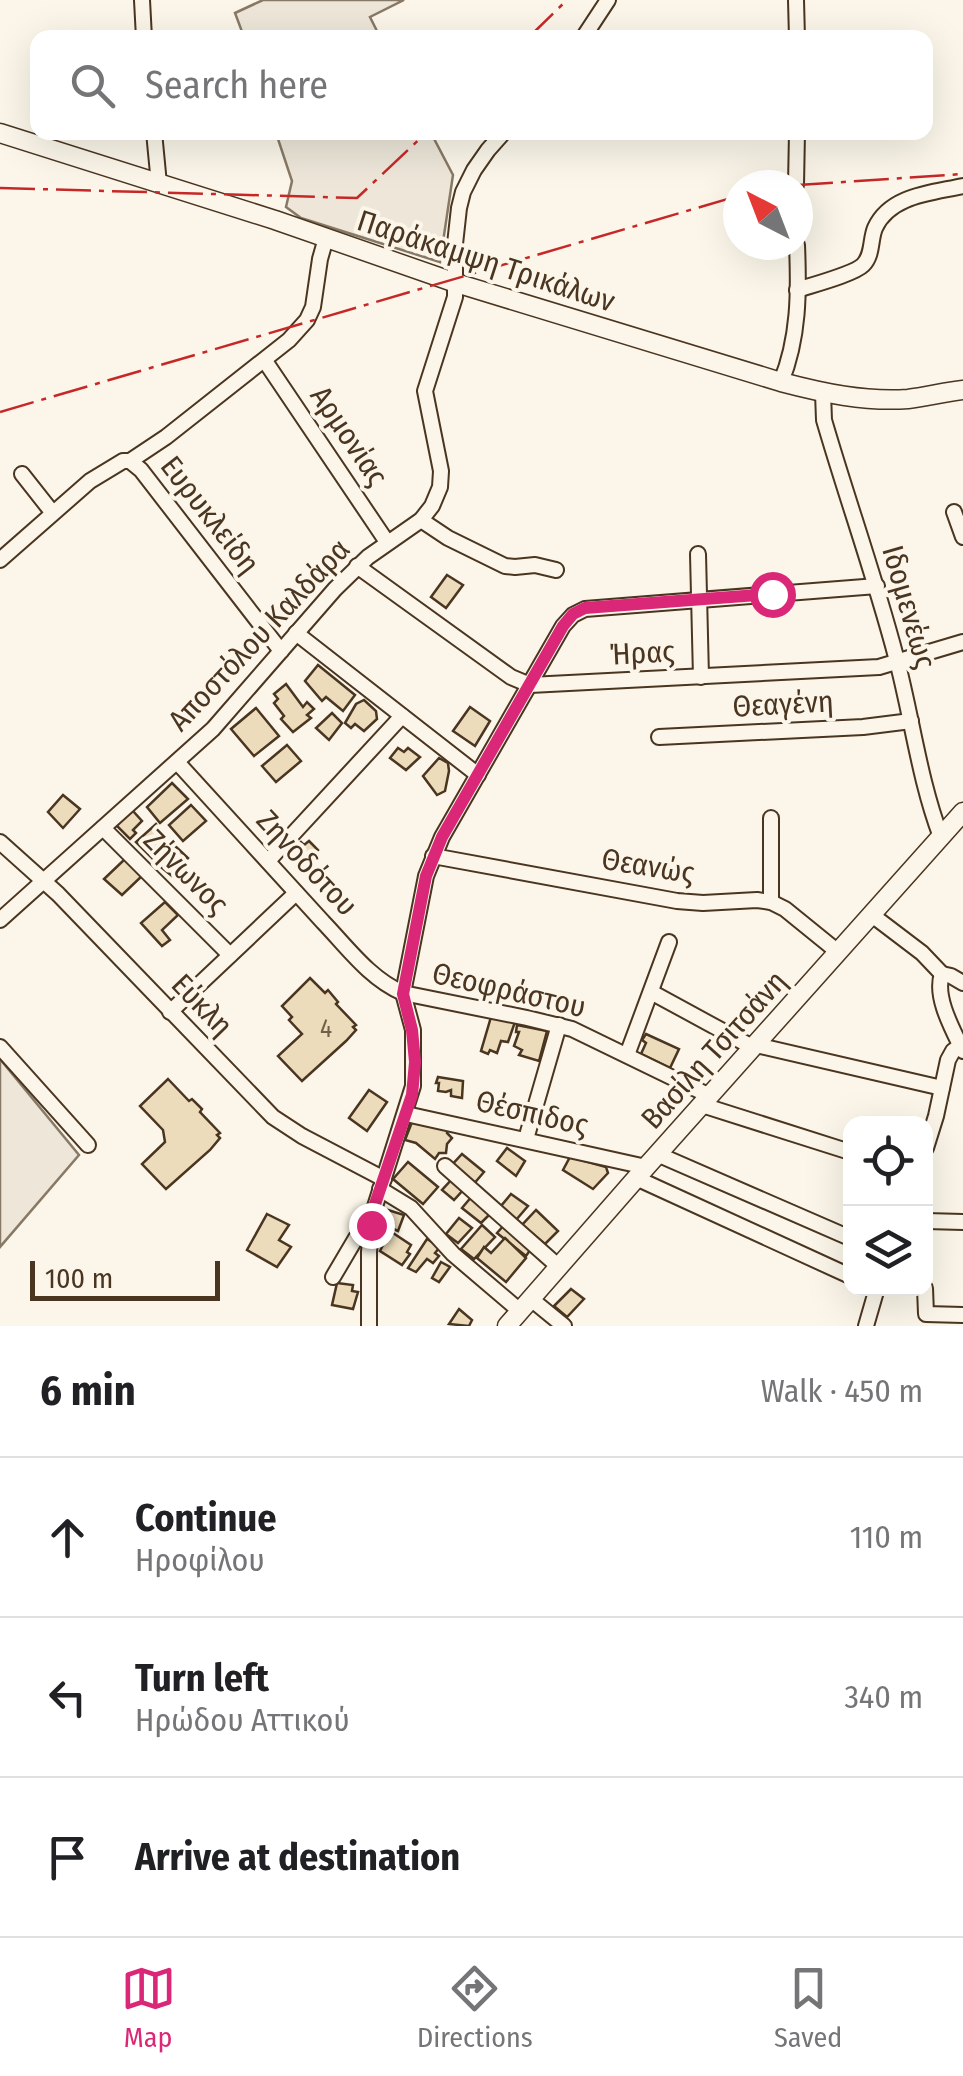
<!DOCTYPE html>
<html lang="en">
<head>
<meta charset="utf-8">
<style>
  :root { --surface:#fff; --page:#f2f2f2; --text:#202124; --muted:#757577; --line:#e0e0e0; --accent:#db2777 }
  body { margin:0; font-family:"Fira Sans Condensed",sans-serif; background:var(--page); color:var(--text) }
  .controls { position:absolute; right:30px; bottom:30px; display:grid; overflow:hidden; border-radius:20px; box-shadow:0 10px 40px #0002 }
  .controls button { width:90px; height:90px; display:grid; place-items:center; padding:0; border:0; border-bottom:2px solid var(--line); background:var(--surface); color:var(--text); font:50px sans-serif }
  .compass { position:absolute; left:723px; top:170px; width:90px; height:90px; border-radius:50%; background:var(--surface); box-shadow:0 10px 40px #0002; rotate:318deg }
  .scale { position:absolute; left:30px; bottom:25px; width:190px; box-sizing:border-box; padding-left:10px; border:5px solid #4a3520; border-top:0; font-size:28px; line-height:35px; white-space:nowrap; color:#4a3520; -webkit-text-stroke:8px #fbf6e9; paint-order:stroke }
  .stop { position:absolute; width:30px; height:30px; margin:-22px; border:8px solid #db2777; border-radius:50%; background:#fff }
  .stop.end { background:#db2777; border-color:#fff; box-shadow:0 2px 10px #0008 }
  .list { margin:0; padding:0; list-style:none }
  h2 { display:flex; justify-content:space-between; align-items:center; height:130px; margin:0; padding:0 40px; font-size:42px }
  h2 small { font-size:32px; font-weight:400; color:var(--muted) }
  .list li { display:grid; grid-template-columns:65px 1fr auto; gap:30px; align-items:center; box-sizing:border-box; height:160px; padding:0 40px; border-top:2px solid var(--line) }
  .list b { display:block; font-size:38px; white-space:nowrap }
  .list p { margin:0; font-size:32px; white-space:nowrap; color:var(--muted) }
  .list em { font-size:32px; font-style:normal; color:var(--muted) }
  .icon { flex:none; width:55px; height:55px; fill:none; stroke:currentColor; stroke-width:2; stroke-linecap:round; stroke-linejoin:round }
  .map { position:relative; flex:none; width:963px; height:1326px; overflow:hidden }
  .search { position:absolute; background:var(--surface); box-shadow:0 10px 40px #0002; left:30px; right:30px; top:30px; height:110px; display:flex; align-items:center; gap:25px; box-sizing:border-box; padding:0 35px; border-radius:20px; color:var(--muted); font-size:38px }
  .sheet { height:610px; background:var(--surface) }
  nav { display:flex; justify-content:space-around; align-items:center; box-sizing:border-box; height:140px; border-top:2px solid var(--line); background:var(--surface); font-size:28px; color:var(--muted) }
  nav a { display:grid; justify-items:center; gap:5px }
  nav .on { color:var(--accent) }
  .map>svg:first-child { display:block }
</style>
</head>
<body>
<div class="map">
<svg width="963" height="1326" viewBox="0 0 963 1326">
  <rect width="100%" height="100%" fill="#fbf6e9"/>
  <g fill="#ede6d9" stroke="#887966" stroke-width="2.5">
    <path d="M263 0H404L370 17 380 37H244L235 13Z"/>
    <path d="M276 133H431L453 175 440 262 301 218 286 207 292 181Z"/>
    <path d="M0 1059 79 1155 0 1247Z"/>
  </g>
  <g fill="#ecdcbc" stroke="#4a3520" stroke-width="2.5">
    <path d="M447 575 463 585 446 608 431 597Z"/>
    <path d="M318 665 355 695 343 711 326 697 322 701 305 681Z"/>
    <path d="M286 684 303 707 307 702 314 709 307 715 311 718 293 732 281 719 284 716 274 703 278 699 274 694Z"/>
    <path d="M364 700 376 711 377 719 364 731 355 724 351 728 345 723 356 704Z"/>
    <path d="M470 707 490 721 475 746 453 731Z"/>
    <path d="M256 708 279 736 254 756 231 729Z"/>
    <path d="M332 713 342 723 329 740 316 728Z"/>
    <path d="M287 745 301 761 276 782 262 766Z"/>
    <path d="M398 748 404 752 408 748 420 757 406 770 390 758Z"/>
    <path d="M439 758 448 763 449 771 445 791 437 795 423 776Z"/>
    <path d="M172 783 188 799 160 823 147 807Z"/>
    <path d="M63 795 80 809 63 828 48 812Z"/>
    <path d="M191 805 206 821 183 841 169 825Z"/>
    <path d="M133 811 142 821 133 830 136 833 130 839 115 824Z"/>
    <path d="M156 824 171 842 152 858 136 842Z"/>
    <path d="M309 841 318 850 314 855 318 859 302 871 297 867 303 859 295 849 301 842 304 845Z"/>
    <path d="M174 845 188 858 172 876 162 868 165 865 161 863 168 857 164 852Z"/>
    <path d="M126 858 143 875 122 895 104 879Z"/>
    <path d="M165 902 178 915 162 930 170 940 162 946 141 923Z"/>
    <path d="M310 978 325 993 328 990 338 1002 336 1004 356 1025 353 1027 356 1030 346 1041 302 1081 278 1056 302 1034 289 1020 292 1017 282 1006Z"/>
    <path d="M491 1017 515 1022 508 1042 501 1041 497 1053 490 1050 488 1054 481 1051Z"/>
    <path d="M517 1025 547 1031 539 1061 519 1055 522 1050 514 1046 519 1032H516Z"/>
    <path d="M646 1034 679 1049 670 1068 641 1054 646 1043 642 1040Z"/>
    <path d="M438 1077 463 1081 462 1098 451 1096V1090L446 1092 438 1091 439 1083H436Z"/>
    <path d="M168 1079 189 1101 192 1099 202 1109 200 1112 220 1133 217 1135 220 1138 210 1150 166 1189 142 1164 165 1142 163 1130 140 1106Z"/>
    <path d="M369 1090 387 1102 367 1131 349 1118Z"/>
    <path d="M412 1122 448 1128 447 1133 452 1138 447 1144 446 1153H439L435 1159 416 1143 405 1140Z"/>
    <path d="M507 1148 525 1161 516 1176 497 1161Z"/>
    <path d="M462 1154 484 1172 472 1186 450 1167Z"/>
    <path d="M570 1157 606 1167 608 1173 593 1189 563 1170Z"/>
    <path d="M408 1162 438 1187 423 1204 393 1179Z"/>
    <path d="M453 1178 464 1189 454 1200 442 1190Z"/>
    <path d="M511 1194 528 1206 516 1220 501 1206Z"/>
    <path d="M473 1195 493 1211 481 1223 462 1208Z"/>
    <path d="M388 1210 404 1215 398 1231 382 1224Z"/>
    <path d="M536 1210 558 1231 545 1244 522 1225Z"/>
    <path d="M267 1214 289 1225 279 1240 291 1247 277 1267 247 1250Z"/>
    <path d="M459 1218 472 1228 458 1243 446 1234Z"/>
    <path d="M505 1224 533 1246 526 1256 497 1233Z"/>
    <path d="M482 1225 495 1237 474 1259 461 1249Z"/>
    <path d="M390 1231 411 1245 407 1252 410 1254 402 1265 380 1251Z"/>
    <path d="M505 1238 526 1258 506 1282 477 1258 484 1247 491 1253Z"/>
    <path d="M427 1239 440 1247 435 1253 439 1256 433 1263 427 1259 416 1272 408 1268Z"/>
    <path d="M441 1262 450 1267 439 1282 432 1278Z"/>
    <path d="M337 1283 353 1285 352 1291 358 1292 353 1309 332 1305Z"/>
    <path d="M571 1289 584 1299 567 1317 554 1306Z"/>
    <path d="M459 1309 472 1320 469 1326 449 1324Z"/>
  </g>
  <g fill="none" stroke-linecap="round" stroke-linejoin="round">
    <defs>
      <g id="minor">
        <path d="M142 0 144 38"/>
        <path d="M796 0 797 38"/>
        <path d="M583 38 608 0"/>
        <path d="M154 132 159 184"/>
        <path d="M796 185 797 132"/>
        <path d="M797 290C812 285 854 274 863 265 873 255 870 240 875 228 890 195 932 193 963 186"/>
        <path d="M265 361 387 542"/>
        <path d="M781 382C799 338 799 292 797 245"/>
        <path d="M823 393 824 420C847 499 875 577 896 657 912 717 919 779 941 837"/>
        <path d="M130 461 141 470 281 651"/>
        <path d="M22 474 52 512"/>
        <path d="M954 512 963 537"/>
        <path d="M421 520 448 538 505 566 515 567 535 565 556 570"/>
        <path d="M698 554 701 677"/>
        <path d="M0 560 90 481 123 461H130L166 437 289 340 307 320 313 307 320 259 326 238"/>
        <path d="M357 566 511 677 530 685 879 667 963 642"/>
        <path d="M296 633 478 775"/>
        <path d="M659 737 863 727 911 721"/>
        <path d="M177 762C226 815 274 869 323 922 347 947 370 979 403 993L527 1018 572 1029 710 1096"/>
        <path d="M103 828 230 955"/>
        <path d="M0 842 58 894 273 1117 302 1136 384 1179"/>
        <path d="M433 856 677 901 703 903 757 900 771 902 785 909 838 952"/>
        <path d="M268 861 402 716"/>
        <path d="M771 902V818"/>
        <path d="M872 915 922 953 942 974"/>
        <path d="M0 920 213 729 335 589 368 557 421 520 432 506 440 487 441 471 425 391 455 297V244L459 208 463 192 474 170 488 150 504 132"/>
        <path d="M942 974C934 997 953 1030 963 1051"/>
        <path d="M942 974 951 976 963 983"/>
        <path d="M651 992 754 1048"/>
        <path d="M170 1012 296 893"/>
        <path d="M756 1045 942 1088"/>
        <path d="M0 1047 88 1145"/>
        <path d="M627 1055 669 942"/>
        <path d="M702 1105 850 1152"/>
        <path d="M406 1114 646 1167"/>
        <path d="M526 1139 559 1025"/>
        <path d="M926 1148 936 1116 948 1060 953 1051 960 1046"/>
        <path d="M657 1154 850 1238"/>
        <path d="M445 1166 559 1267"/>
        <path d="M636 1178 850 1276"/>
        <path d="M380 1189 411 1208 453 1254 520 1311"/>
        <path d="M926 1221 963 1222"/>
        <path d="M333 1277 356 1238 371 1225"/>
        <path d="M925 1288 926 1314 963 1315"/>
        <path d="M531 1299 564 1326"/>
        <path d="M369 1326V1252L372 1216 413 1086V1030L403 993 426 876 442 837 563 626 573 615 585 609 877 586"/>
        <path d="M866 1326 877 1288"/>
      </g>
      <g id="major">
        <path d="M0 133 275 220 456 283 781 382C823 393 864 402 908 399 926 397 944 392 963 390"/>
        <path d="M507 1326 646 1167 963 812"/>
      </g>
    </defs>
    <use href="#minor" stroke="#4a3520" stroke-width="18"/>
    <use href="#major" stroke="#4a3520" stroke-width="21"/>
    <use href="#minor" stroke="#fbf6e9" stroke-width="14"/>
    <use href="#major" stroke="#fbf6e9" stroke-width="18"/>
    <g stroke="#c62828" stroke-width="2.5" stroke-dasharray="35 8 5 8" stroke-linecap="butt">
      <path d="M528 38 567 0"/>
      <path d="M798 185 963 174"/>
      <path d="M0 188 357 198 427 132"/>
      <path d="M0 412 738 196"/>
    </g>
  </g>
  <g fill="none" stroke-linecap="round" stroke-linejoin="round">
    <path stroke="#db2777" stroke-width="12" d="M371 1225 374 1207 412 1095 415 1062 412 1030 403 994 426 876 442 837 563 626 573 614 585 608 772 594"/>
  </g>
  <g text-anchor="middle" dominant-baseline="central" stroke-width="8" stroke-linejoin="round" paint-order="stroke">
    <g font-size="25" fill="#725f47">
      <text x="326" y="1029">4</text>
    </g>
    <g font-size="30" fill="#4a3520" stroke="#fbf6e9">
      <text transform="translate(486 261) rotate(18)">Παράκαμψη Τρικάλων</text>
      <text transform="translate(349 436) rotate(56)">Αρμονίας</text>
      <text transform="translate(210 515) rotate(52)">Ευρυκλείδη</text>
      <text transform="translate(909 607) rotate(74)">Ιδομενέως</text>
      <text transform="translate(259 635) rotate(-47)">Αποστόλου Καλδάρα</text>
      <text transform="translate(642 653) rotate(-3)">Ήρας</text>
      <text transform="translate(783 704) rotate(-3)">Θεαγένη</text>
      <text transform="translate(307 863) rotate(47)">Ζηνοδότου</text>
      <text transform="translate(648 866) rotate(9)">Θεανώς</text>
      <text transform="translate(186 872) rotate(45)">Ζήνωνος</text>
      <text transform="translate(509 990) rotate(13)">Θεοφράστου</text>
      <text transform="translate(202 1005) rotate(46)">Εύκλη</text>
      <text transform="translate(714 1050) rotate(-48)">Βασίλη Τσιτσάνη</text>
      <text transform="translate(532 1113) rotate(13)">Θέσπιδος</text>
    </g>
  </g>
</svg>
<div class="controls">
<button><svg class="icon" aria-label="locate" viewBox="0 0 24 24"><circle cx="12" cy="12" r="6"/><path d="M12 2v4M12 18v4M2 12h4M18 12h4"/></svg></button>
<button><svg class="icon" aria-label="layers" viewBox="0 0 24 24"><path d="M12 4l9 5-9 5-9-5zM3 14l9 5 9-5"/></svg></button>
</div>
<svg class="compass" viewBox="-18 -18 36 36"><path d="M0-13l5 13h-10z" fill="#e53935"/><path d="M0 13l5-13h-10z" fill="#757577"/></svg>
<div class="scale">100 m</div>
<div class="stop" style="left:772px;top:594px"></div>
<div class="stop end" style="left:371px;top:1225px"></div>
<div class="search"><svg class="icon" aria-label="search" viewBox="0 0 24 24"><circle cx="10" cy="10" r="6"/><path d="M15 15l6 6"/></svg>Search here</div>
</div>
<section class="sheet">
<h2>6 min<small>Walk · 450 m</small></h2>
<ul class="list">
<li><svg class="icon" aria-label="ahead" viewBox="0 0 24 24"><path d="M12 20V5M6 11l6-6 6 6"/></svg><div><b>Continue</b><p>Ηροφίλου</p></div><em>110 m</em></li>
<li><svg class="icon" aria-label="left" viewBox="0 0 24 24"><path d="M17 20v-9H6M10 6l-5 5 5 5"/></svg><div><b>Turn left</b><p>Ηρώδου Αττικού</p></div><em>340 m</em></li>
<li><svg class="icon" aria-label="arrive" viewBox="0 0 24 24"><path d="M6 21V4h12l-3 4 3 4H6"/></svg><div><b>Arrive at destination</b></div></li>
</ul>
</section>
<nav>
<a class="on"><svg class="icon" aria-label="map" viewBox="0 0 24 24"><path d="M3 6l6-2 6 2 6-2v14l-6 2-6-2-6 2zM9 4v14M15 6v14"/></svg>Map</a>
<a><svg class="icon" aria-label="directions" viewBox="0 0 24 24"><path d="M12 3l9 9-9 9-9-9zM9 14v-3h6M13 9l2 2-2 2"/></svg>Directions</a>
<a><svg class="icon" aria-label="saved" viewBox="0 0 24 24"><path d="M7 4h10v16l-5-4-5 4z"/></svg>Saved</a>
</nav>
</body>
</html>
